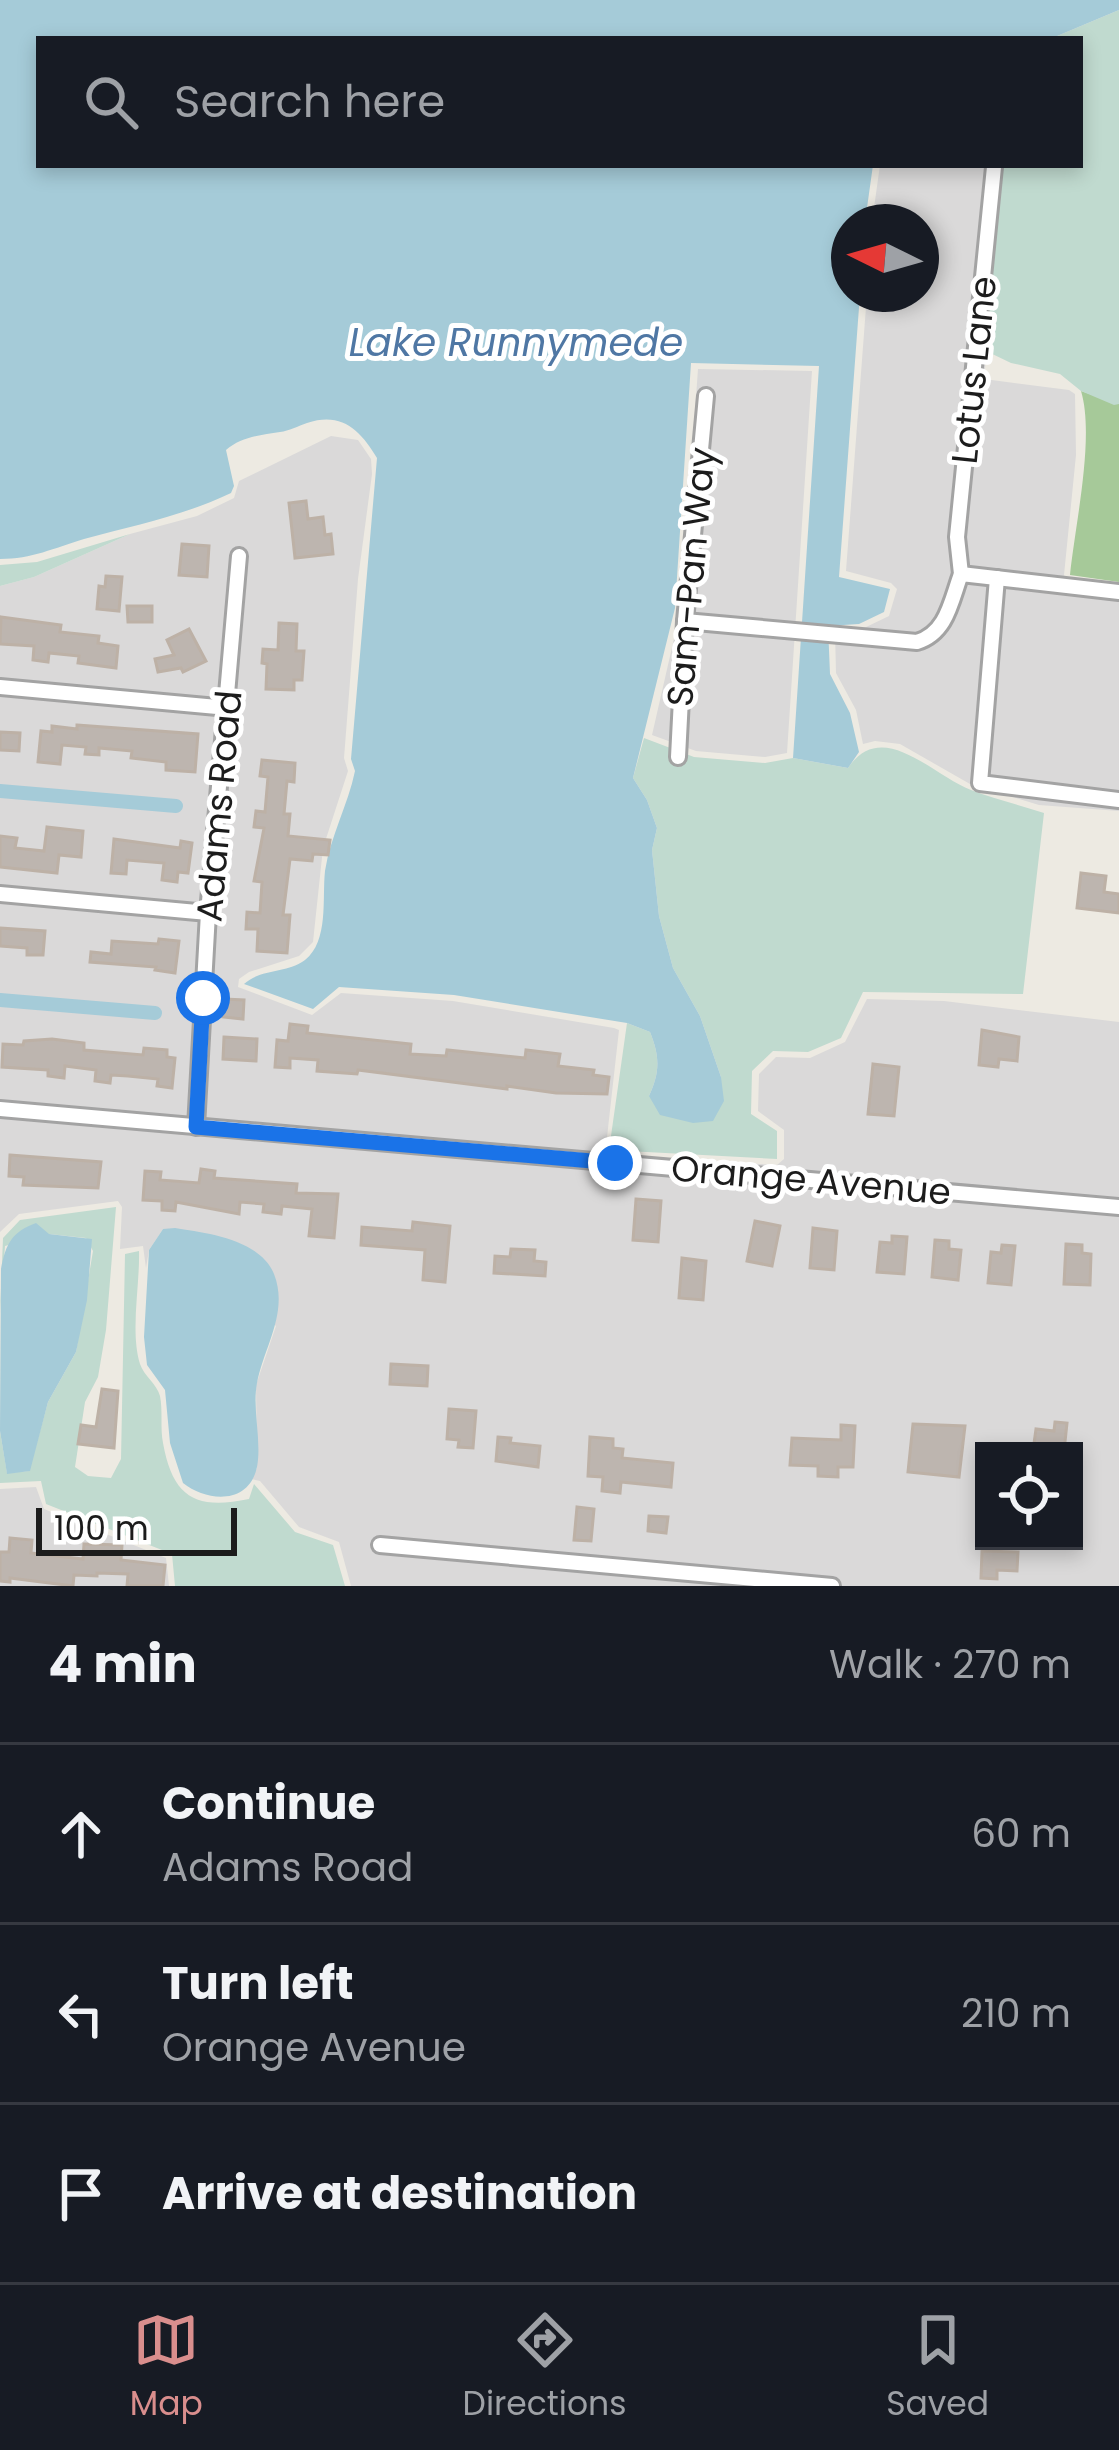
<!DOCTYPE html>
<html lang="en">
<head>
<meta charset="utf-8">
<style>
  :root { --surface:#171b24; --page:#20242c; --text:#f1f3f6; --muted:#9ea1a6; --line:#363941; --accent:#d98e8d }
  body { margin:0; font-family:Poppins,sans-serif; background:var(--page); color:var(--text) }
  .controls { position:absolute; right:36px; bottom:36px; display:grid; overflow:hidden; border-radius:0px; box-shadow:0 6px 18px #0003 }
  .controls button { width:108px; height:108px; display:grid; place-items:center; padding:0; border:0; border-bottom:3px solid var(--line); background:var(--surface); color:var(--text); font:60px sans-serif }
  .compass { position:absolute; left:831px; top:204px; width:108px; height:108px; border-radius:50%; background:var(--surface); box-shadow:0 6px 18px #0003; rotate:275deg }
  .scale { position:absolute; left:36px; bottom:30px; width:201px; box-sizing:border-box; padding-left:12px; border:6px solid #1c1c1c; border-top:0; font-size:33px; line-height:42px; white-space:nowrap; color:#1c1c1c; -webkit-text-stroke:9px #fff; paint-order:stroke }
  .stop { position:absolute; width:36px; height:36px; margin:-27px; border:9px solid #1a73e8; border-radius:50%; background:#fff }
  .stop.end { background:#1a73e8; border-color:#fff; box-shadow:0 3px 12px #0008 }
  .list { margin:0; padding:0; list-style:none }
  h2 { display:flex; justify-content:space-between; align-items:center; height:156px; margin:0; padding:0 48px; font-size:51px }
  h2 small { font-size:39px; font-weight:400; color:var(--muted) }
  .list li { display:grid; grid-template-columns:78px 1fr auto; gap:36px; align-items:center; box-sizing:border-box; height:180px; padding:0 48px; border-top:3px solid var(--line) }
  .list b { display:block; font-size:45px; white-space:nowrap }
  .list p { margin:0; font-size:39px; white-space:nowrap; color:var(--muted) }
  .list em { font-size:39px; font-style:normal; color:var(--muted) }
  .icon { flex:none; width:66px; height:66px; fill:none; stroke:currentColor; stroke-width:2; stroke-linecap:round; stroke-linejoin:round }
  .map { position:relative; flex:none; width:1119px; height:1586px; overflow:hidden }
  .search { position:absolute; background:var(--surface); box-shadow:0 6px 18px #0003; left:36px; right:36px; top:36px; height:132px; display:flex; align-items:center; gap:30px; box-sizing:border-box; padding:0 42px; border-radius:0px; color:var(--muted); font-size:45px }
  .sheet { height:696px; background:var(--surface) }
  nav { display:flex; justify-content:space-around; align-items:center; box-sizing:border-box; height:168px; border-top:3px solid var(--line); background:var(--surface); font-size:33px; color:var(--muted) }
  nav a { display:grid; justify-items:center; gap:6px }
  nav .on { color:var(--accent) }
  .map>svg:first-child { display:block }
</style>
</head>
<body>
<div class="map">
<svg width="1119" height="1586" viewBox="0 0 1119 1586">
  <rect width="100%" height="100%" fill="#edeae2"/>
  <g fill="#dad9d9" fill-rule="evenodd">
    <path d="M880 165H994L980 354 986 358 984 379 1069 390 1075 394 1076 455 1064 575 1066 579 1119 588V811L1039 805 970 784 900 744 875 741 863 744 856 710 836 673 835 631 862 629 889 616 897 589 891 583 846 571 867 294H921V222H872Z"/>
    <path d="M698 369 812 371 787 753 765 757 696 751 652 735 681 608Z"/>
    <path d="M331 436 358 440 371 459 372 474 358 579 344 758 348 771 323 848 313 942 299 956 249 972 239 979 238 987 312 1015 341 993 453 1001 614 1028 619 1030 605 1155 777 1165 784 1159V1130L758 1111 759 1074 776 1057 810 1058 845 1042 867 999 944 1001 1119 1022V1586H351L339 1542 299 1527 260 1481 251 1479 257 1468 256 1385 276 1326 163 1229 149 1250 146 1268 143 1246 120 1249 122 1207 118 1201 19 1214 0 1232V586L34 577 130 534 197 516 234 498 239 481ZM984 1451H1074V1541H984Z"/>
    <path d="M36 1487 44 1509 166 1558 169 1586H0V1489Z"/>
  </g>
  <path fill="#a6c999" d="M1081 391 1119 404V582L1070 575C1075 525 1095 437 1081 391Z"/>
  <g fill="#c0dacf">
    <path d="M1119 10V404L1114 405 1081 391 1060 374 1011 363 984 350 1000 165H1080V39H1050Z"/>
    <path d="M130 534 34 577 0 586V565L37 562Z"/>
    <path d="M644 738 694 757 765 763 793 758 848 768C882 717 932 775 971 790 995 799 1020 805 1044 813L1023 994 863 992 841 1038 808 1052 773 1051 752 1071 751 1114 777 1131V1159L609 1150 627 1023 650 1032C660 1057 660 1072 649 1096L721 1077 700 1016 673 968 659 916 652 850 657 828 647 800 633 778Z"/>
    <path d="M116 1207 106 1330 98 1377 85 1402 75 1467 88 1476 111 1478 121 1459 125 1254 139 1251C140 1286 130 1331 140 1364 144 1376 157 1384 160 1396 163 1411 160 1428 163 1443 173 1498 196 1510 249 1499L254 1484 295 1532 333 1545 345 1586H175L172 1554 46 1504 41 1481 0 1483V1431L7 1473 29 1471 48 1402 76 1352 93 1251 86 1238 49 1234 5 1246 0 1314 3 1238 20 1220Z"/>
  </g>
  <g fill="#a5cbd8">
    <path d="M0 0H1119V10L1050 39H39V165H873L865 222H849V294H860L839 577 890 589 884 612 859 624 828 626 830 674 850 713 859 752 848 768 793 758 819 366 691 363 675 608 633 778 647 800 657 828 652 850 659 916 673 968 700 1016 721 1077 724 1101 713 1121 693 1123 660 1115 649 1096C660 1072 660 1057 650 1032L627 1023 454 995 339 987 313 1009 244 984C262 968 286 974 305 960 329 941 322 899 325 871 330 837 348 805 355 771L351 759 377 458C361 431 342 411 307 423 298 426 289 431 280 432 260 435 241 437 226 450L234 486 231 493C183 516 135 525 84 539 54 548 32 559 0 559Z"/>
    <path d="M36 1223 49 1234 92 1239 87 1300 76 1352 48 1402 30 1471 7 1474 0 1431 1 1269C6 1243 12 1232 36 1223Z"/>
    <path d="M175 1228C206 1233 260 1239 274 1274 289 1312 264 1347 257 1383 252 1410 262 1440 257 1467 249 1505 207 1502 183 1483L170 1443 165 1390 147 1365 144 1337 149 1250 163 1229Z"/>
  </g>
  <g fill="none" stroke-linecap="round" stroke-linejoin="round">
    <g stroke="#a5cbd8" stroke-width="14">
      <path d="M0 791 176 806"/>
      <path d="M0 1000 155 1013"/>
    </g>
  </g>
  <g fill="#bdb5af" stroke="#bdb1a6" stroke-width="3">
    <path d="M306 501 308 519 323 517 325 535 331 534 333 554 295 558 289 503Z"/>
    <path d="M182 544 209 546 207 577 179 575Z"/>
    <path d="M106 576 122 577 119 611 97 609 99 586 105 587Z"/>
    <path d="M127 606H152V622H128Z"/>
    <path d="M1 617 61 625 60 632 99 636 98 643 118 646 116 668 78 663 79 656 49 653 48 662 33 660 34 646 0 644Z"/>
    <path d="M279 623 297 624 296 651H304L302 680H294V690L266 689 267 664 262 663 263 649 278 650Z"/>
    <path d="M189 629 206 661 183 672 181 668 158 672 155 659 174 655 167 640Z"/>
    <path d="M77 725 198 734 195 772 166 770V762L131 758 132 751 99 748V755L85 754 86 747 62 745 60 764 38 762 41 731 52 732V726L77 729Z"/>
    <path d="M0 732 20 733 19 751 0 750Z"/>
    <path d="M262 760 295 763 294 782 287 781 284 814H290L288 836 330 840 328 855 313 854 312 861 290 859 283 915H290L287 953 257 951 258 929H246L247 912 260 913 262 882 254 881 264 828 254 827 256 811 265 812 268 777 260 776Z"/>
    <path d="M47 827 83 831 81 857 59 855 57 873 0 867V836L17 838 15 848 44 851Z"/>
    <path d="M114 839 180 848 181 841 192 843 188 873 178 872 177 882 162 880 164 863 127 860 126 874 111 873Z"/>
    <path d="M1081 873 1106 876 1104 892 1119 894V913L1077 908Z"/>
    <path d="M0 928 45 931 43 955H27V948L0 946Z"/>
    <path d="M159 939 179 941 175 973 155 970 156 967 90 962 91 952 111 954 112 941 158 944Z"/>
    <path d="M224 999 244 1000 243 1019 223 1017Z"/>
    <path d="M290 1024 308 1026 307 1033 411 1044 410 1054 446 1056 447 1050 525 1058 526 1050 560 1054 558 1066 594 1070 593 1075 609 1077 607 1094 556 1093 507 1086V1089L358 1070 357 1074 317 1071 318 1060 290 1058V1068L275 1067 277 1040 288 1041Z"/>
    <path d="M982 1030 1019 1037 1017 1061 999 1059 998 1067 979 1065Z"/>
    <path d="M224 1037 257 1039 256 1061 223 1059Z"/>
    <path d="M52 1039 84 1043V1050L143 1055 144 1048 167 1050V1057L175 1058 172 1088 157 1086 158 1079 128 1076 111 1075 110 1083 95 1081 96 1070 65 1066 64 1078 48 1076V1070L2 1067 3 1044 23 1045 24 1041Z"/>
    <path d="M873 1064 899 1067 894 1116 868 1114Z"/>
    <path d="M10 1155 101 1162 98 1188 23 1185 24 1177 9 1176Z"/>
    <path d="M201 1169 215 1171 214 1178 297 1184 296 1193 338 1194 334 1238 309 1236 312 1209 282 1206 281 1214 263 1212 264 1204 240 1202 239 1214 176 1202 175 1211 162 1210V1201L143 1200 145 1171 161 1172 160 1180 199 1183Z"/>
    <path d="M636 1199 661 1201 658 1242 633 1240Z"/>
    <path d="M755 1221 780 1226 772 1266 747 1261Z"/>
    <path d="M413 1222 450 1226 445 1282 423 1280 425 1250 361 1245 362 1227 412 1231Z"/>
    <path d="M813 1228 837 1231 834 1270 810 1268Z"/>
    <path d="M892 1236 907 1237 904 1274 877 1272 880 1242 892 1243Z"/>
    <path d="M935 1240 949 1241V1249L961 1250 958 1280 932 1277Z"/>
    <path d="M1066 1244 1082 1245V1253L1091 1254 1090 1285 1064 1284Z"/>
    <path d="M1002 1245 1015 1246 1011 1285 988 1283 991 1252 1001 1253Z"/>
    <path d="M511 1249 535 1250 534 1261 546 1262 545 1276 494 1273 495 1256 510 1257Z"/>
    <path d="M682 1258 706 1261 703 1300 679 1298Z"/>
    <path d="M391 1364 428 1366 427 1386 390 1384Z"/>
    <path d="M102 1389 118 1391 114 1448 78 1444 81 1425 96 1427Z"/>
    <path d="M449 1409 476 1411 473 1448 458 1447 459 1440 447 1439Z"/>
    <path d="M1055 1422 1067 1423 1064 1451H1033L1036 1429 1054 1431Z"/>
    <path d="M913 1424 965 1426 959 1477 908 1472Z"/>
    <path d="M841 1425 855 1426 853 1467H838V1477L818 1476V1466L790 1465 792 1438 841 1440Z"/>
    <path d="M498 1437 511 1438 510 1443 540 1446 538 1467 496 1461Z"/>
    <path d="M590 1437 613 1439V1448L623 1449 622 1458 673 1463 671 1487 621 1482 620 1493 602 1491 603 1477 588 1476Z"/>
    <path d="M577 1507 594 1509 591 1541 574 1540Z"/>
    <path d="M649 1516 668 1517 666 1533 648 1531Z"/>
    <path d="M10 1538 32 1540 31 1553 83 1559 84 1544 122 1545 121 1560 165 1565 163 1586H127L128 1574 97 1573V1576L74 1575 73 1586 10 1578V1582L0 1581V1552H9Z"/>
    <path d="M982 1551 1018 1552 1017 1571 997 1570V1579L981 1578Z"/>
  </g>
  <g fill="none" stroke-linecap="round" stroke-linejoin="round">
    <defs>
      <g id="minor">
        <path d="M961 574 957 537 994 167"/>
        <path d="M997 578 980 783 1119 800"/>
        <path d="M685 621 917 642C947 633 951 601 961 574L1119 592"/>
        <path d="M0 687 228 708"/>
        <path d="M678 757 685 621 706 396"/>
        <path d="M0 894 208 913"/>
        <path d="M0 1109 1119 1207"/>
        <path d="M196 1127 208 913 239 556"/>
        <path d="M380 1545 832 1586"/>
      </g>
    </defs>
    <use href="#minor" stroke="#a3a3a3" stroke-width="20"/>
    <use href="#minor" stroke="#fff" stroke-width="14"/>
  </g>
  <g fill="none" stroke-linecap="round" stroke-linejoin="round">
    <path stroke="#1a73e8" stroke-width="15" d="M203 998 196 1127 615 1163"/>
  </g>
  <g text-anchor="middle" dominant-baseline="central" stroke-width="10" stroke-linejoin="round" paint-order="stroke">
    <g font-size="36" fill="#1c1c1c" stroke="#fff">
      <text transform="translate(974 370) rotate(-84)">Lotus Lane</text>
      <text transform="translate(691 577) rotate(-85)">Sam-Pan Way</text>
      <text transform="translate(219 806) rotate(-85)">Adams Road</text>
      <text transform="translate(811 1180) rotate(5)">Orange Avenue</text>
    </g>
    <g font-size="39" font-style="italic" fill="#4f77a4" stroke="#fff">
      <text x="516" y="342">Lake Runnymede</text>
    </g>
  </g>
</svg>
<div class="controls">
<button><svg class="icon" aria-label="locate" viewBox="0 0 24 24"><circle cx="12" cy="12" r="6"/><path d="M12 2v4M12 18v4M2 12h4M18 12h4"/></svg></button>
</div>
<svg class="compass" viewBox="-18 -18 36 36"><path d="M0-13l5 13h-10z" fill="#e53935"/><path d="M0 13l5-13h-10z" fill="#9ea1a6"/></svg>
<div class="scale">100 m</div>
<div class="stop" style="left:203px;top:998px"></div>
<div class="stop end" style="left:615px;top:1163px"></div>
<div class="search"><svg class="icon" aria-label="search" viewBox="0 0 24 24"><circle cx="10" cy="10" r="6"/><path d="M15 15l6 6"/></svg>Search here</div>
</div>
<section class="sheet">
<h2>4 min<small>Walk · 270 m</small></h2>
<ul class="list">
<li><svg class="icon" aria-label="ahead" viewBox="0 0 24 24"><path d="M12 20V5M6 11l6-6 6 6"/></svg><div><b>Continue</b><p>Adams Road</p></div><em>60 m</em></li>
<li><svg class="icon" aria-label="left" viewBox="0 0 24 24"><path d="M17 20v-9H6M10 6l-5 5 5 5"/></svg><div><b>Turn left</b><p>Orange Avenue</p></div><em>210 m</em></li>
<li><svg class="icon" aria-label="arrive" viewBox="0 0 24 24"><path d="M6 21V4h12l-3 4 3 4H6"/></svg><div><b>Arrive at destination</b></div></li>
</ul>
</section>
<nav>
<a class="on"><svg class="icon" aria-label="map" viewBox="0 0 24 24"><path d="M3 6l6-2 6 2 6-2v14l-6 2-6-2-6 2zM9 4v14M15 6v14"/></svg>Map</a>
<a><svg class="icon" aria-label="directions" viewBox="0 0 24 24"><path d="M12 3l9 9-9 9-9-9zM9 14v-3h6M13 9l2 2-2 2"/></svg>Directions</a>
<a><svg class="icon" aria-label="saved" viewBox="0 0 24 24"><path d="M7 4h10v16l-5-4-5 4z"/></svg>Saved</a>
</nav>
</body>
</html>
